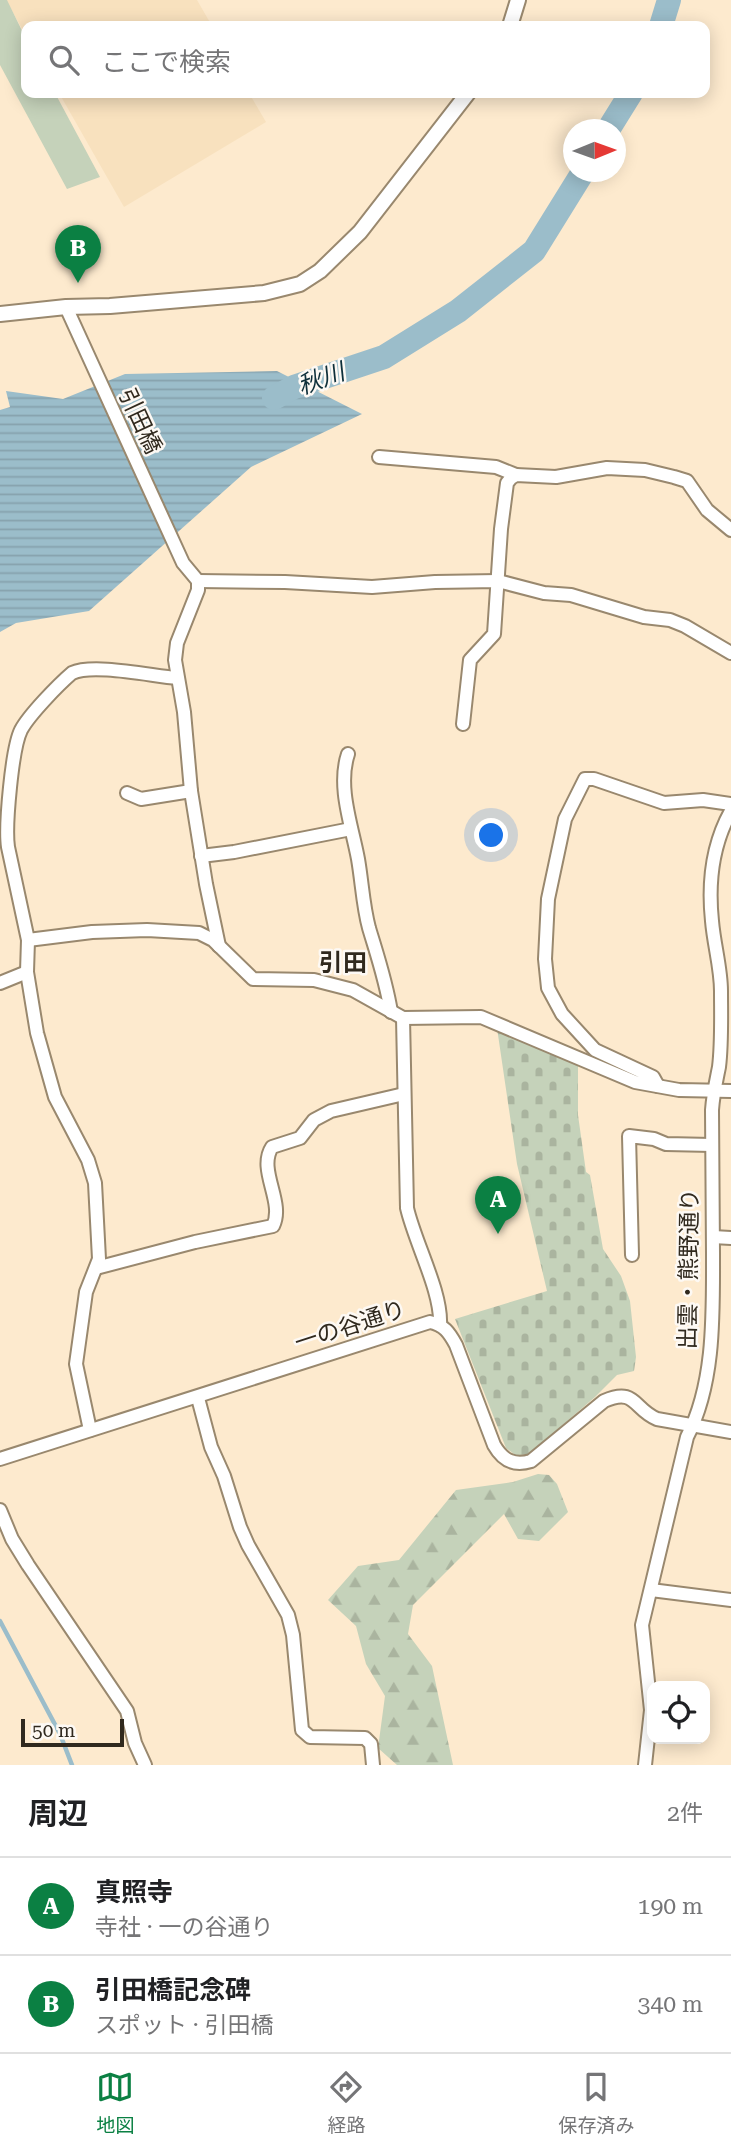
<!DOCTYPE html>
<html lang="ja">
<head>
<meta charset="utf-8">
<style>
  :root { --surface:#fff; --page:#f6f6f6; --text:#202124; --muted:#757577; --line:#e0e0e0; --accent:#0b8043 }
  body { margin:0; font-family:"Roboto Serif","Noto Sans JP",serif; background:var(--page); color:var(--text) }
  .controls { position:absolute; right:21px; bottom:21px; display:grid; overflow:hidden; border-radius:14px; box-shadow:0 4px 18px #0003 }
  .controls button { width:63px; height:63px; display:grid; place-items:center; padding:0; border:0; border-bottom:2px solid var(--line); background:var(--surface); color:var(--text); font:35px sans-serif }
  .compass { position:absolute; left:563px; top:119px; width:63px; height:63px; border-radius:50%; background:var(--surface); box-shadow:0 4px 18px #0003; rotate:89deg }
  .scale { position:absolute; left:21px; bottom:18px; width:103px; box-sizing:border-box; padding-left:7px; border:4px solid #30291e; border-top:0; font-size:19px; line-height:24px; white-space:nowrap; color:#30291e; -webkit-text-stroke:5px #fdf9f4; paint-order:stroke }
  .you { position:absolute; left:492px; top:836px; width:24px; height:24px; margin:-18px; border:5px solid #fff; border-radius:50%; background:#1a73e8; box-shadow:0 0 0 10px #1a73e833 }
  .badge { display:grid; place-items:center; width:46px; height:46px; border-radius:50%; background:var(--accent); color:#fff; font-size:23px; font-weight:700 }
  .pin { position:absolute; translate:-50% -58px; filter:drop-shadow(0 2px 4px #0008) }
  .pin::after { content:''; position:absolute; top:37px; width:24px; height:21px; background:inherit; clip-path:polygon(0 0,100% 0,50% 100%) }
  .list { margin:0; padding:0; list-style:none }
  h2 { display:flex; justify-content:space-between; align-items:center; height:91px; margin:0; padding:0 28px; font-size:30px }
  h2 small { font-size:23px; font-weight:400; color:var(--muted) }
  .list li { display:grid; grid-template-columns:46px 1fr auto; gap:21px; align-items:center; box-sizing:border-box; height:98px; padding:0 28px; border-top:2px solid var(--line) }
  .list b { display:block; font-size:26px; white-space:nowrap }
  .list p { margin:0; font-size:23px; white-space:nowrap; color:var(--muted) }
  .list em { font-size:23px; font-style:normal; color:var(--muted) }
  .icon { flex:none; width:38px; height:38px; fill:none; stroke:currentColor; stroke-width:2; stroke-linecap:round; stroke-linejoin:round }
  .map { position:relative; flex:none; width:731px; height:1765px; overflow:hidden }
  .search { position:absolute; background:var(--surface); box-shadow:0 4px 18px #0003; left:21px; right:21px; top:21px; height:77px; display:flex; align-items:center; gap:18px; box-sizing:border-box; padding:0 24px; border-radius:14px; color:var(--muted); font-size:26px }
  .sheet { height:287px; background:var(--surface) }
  nav { display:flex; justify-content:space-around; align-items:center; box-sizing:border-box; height:98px; border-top:2px solid var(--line); background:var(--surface); font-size:19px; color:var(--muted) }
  nav a { display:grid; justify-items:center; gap:4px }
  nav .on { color:var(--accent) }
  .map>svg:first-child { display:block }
</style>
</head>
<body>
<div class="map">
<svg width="731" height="1765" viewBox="0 0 731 1765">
  <defs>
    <pattern id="forest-firs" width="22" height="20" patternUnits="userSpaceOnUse" patternTransform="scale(1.75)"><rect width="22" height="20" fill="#c5d2ba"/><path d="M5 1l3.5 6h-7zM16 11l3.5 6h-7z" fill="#aab49f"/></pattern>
    <pattern id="cemetery-stones" width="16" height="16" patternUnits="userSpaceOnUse" patternTransform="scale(1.75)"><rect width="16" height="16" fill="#c5d2ba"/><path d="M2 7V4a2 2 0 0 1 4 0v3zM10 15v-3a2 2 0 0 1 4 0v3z" fill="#aab49f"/></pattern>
    <pattern id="water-rules" width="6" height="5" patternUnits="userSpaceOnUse" patternTransform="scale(1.75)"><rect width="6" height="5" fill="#9bbdca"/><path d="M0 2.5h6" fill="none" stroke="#86a2ad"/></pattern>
  </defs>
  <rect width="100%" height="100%" fill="#fdeace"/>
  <g fill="#f8e1be">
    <path d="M6 0H197L212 26H26V36Z"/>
    <path d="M59 93H249L266 122 124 207Z"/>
  </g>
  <path fill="#c5d2ba" d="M0 0H7L26 39V93H55L100 177 67 189 0 65Z"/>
  <path fill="url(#forest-firs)" d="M538 1474 549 1475 557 1484 568 1512 539 1541 518 1539 504 1514 413 1605 408 1634 432 1666 453 1765H397L378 1748 385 1696 366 1664 356 1626 328 1600 358 1566 399 1560 456 1490 513 1482Z"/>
  <path fill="url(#cemetery-stones)" d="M497 1028 578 1066V1115L586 1172 590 1175 603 1249 621 1276 630 1301 636 1357 634 1371 617 1375 595 1397 528 1455 518 1457 506 1448 455 1319 547 1291 517 1164Z"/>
  <path fill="url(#water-rules)" d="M277 371 362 414 251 467 89 611 16 623 0 632V410L10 407 6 391 63 399 125 374Z"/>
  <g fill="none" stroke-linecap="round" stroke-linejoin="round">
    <path stroke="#9bbdca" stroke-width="4.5" d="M0 1621 60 1734 72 1765"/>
    <g stroke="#9bbdca" stroke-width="24">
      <path d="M661 26 669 0"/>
      <path d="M608 130 631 93"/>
      <path d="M274 398 294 387 384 357 458 311 534 251 583 172"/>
    </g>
    <defs>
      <g id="minor">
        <path d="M66 307 183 563 198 581V590L177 643 175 660 184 712 191 791 206 884 219 946"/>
        <path d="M379 457 496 467 516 475"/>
        <path d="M198 581 285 582 372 587 435 582 498 581 544 593 571 595 644 617 670 620 685 626 731 653"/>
        <path d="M463 724 470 660 494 634 501 529 507 483 511 478 516 475 556 477 607 468 645 470 674 477 687 481 707 510 731 530"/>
        <path d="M348 754C337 787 352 826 358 859 362 882 363 906 369 928 378 958 386 981 391 1012"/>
        <path d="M127 793 141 799 191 791"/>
        <path d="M201 856 234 852 351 829"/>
        <path d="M28 940 92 932 147 930 199 933 213 940 253 979 314 980 353 990 403 1018 481 1017 635 1082 679 1090 731 1091"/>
        <path d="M0 983 27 972"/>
        <path d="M403 1018 407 1208C415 1243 442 1292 440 1325"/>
        <path d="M658 1086 653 1077 595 1050 562 1014 548 988 545 959 548 899 565 819 585 779H594L664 803 703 800 731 804"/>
        <path d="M713 1237 731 1238"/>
        <path d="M632 1255 629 1136 654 1139 666 1144 712 1145"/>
        <path d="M96 1268 195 1242 273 1226C285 1202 257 1170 272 1147L300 1138 314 1120 331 1111 404 1094"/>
        <path d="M198 1398 211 1447 224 1476 240 1527 248 1545 288 1615 293 1635 302 1730 310 1737 365 1738 371 1744 373 1765"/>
        <path d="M90 1430 76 1364 86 1292 99 1259 95 1183 88 1160 55 1097 37 1033 27 972 28 940 8 847C5 826 12 748 21 730 29 715 58 685 72 673 93 663 152 676 177 678"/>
        <path d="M0 1459 430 1322C444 1325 449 1332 456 1345L494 1445C503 1461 515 1466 531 1461L604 1401C636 1387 633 1409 657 1419L731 1432"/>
        <path d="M0 1510 12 1539 28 1565 127 1711 135 1743 145 1765"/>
        <path d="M651 1590 731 1600"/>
        <path d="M645 1765 651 1710 642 1625 687 1437C715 1383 713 1314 713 1254 713 1206 712 1158 712 1110 713 1095 716 1082 719 1067 722 1043 721 1016 721 991 721 968 714 945 712 921 708 883 712 845 731 811"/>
      </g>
      <g id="tertiary">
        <path d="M510 26 518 0"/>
        <path d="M0 314 66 307 110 306 264 293 300 284 320 271 360 232 468 93"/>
      </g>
    </defs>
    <use href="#minor" stroke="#99886e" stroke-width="16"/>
    <use href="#tertiary" stroke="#99886e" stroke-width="18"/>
    <use href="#minor" stroke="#fff" stroke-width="12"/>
    <use href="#tertiary" stroke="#fff" stroke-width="14"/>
  </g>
  <g text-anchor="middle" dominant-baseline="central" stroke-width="5" stroke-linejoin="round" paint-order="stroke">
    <g font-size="23" fill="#30291e" stroke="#fdf9f4">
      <text transform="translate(140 421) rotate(65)">引田橋</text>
      <text transform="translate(689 1269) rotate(-89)">出雲・熊野通り</text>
      <text transform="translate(350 1326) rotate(-18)">一の谷通り</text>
    </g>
    <g font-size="24" font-style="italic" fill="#0e2f3a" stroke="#fdf9f4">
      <text transform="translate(321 379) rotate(-20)">秋川</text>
    </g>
    <g font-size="24" font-weight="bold" fill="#30291e" stroke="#fdf9f4">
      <text x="343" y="963">引田</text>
    </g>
  </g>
</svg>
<div class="controls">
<button><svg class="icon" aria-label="locate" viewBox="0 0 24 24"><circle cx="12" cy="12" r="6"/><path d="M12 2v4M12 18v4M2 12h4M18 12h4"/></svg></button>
</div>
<svg class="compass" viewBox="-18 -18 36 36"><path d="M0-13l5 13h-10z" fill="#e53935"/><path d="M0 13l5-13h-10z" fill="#757577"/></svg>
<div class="scale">50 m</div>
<div class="you"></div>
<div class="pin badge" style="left:498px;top:1234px">A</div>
<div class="pin badge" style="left:78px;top:283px">B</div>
<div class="search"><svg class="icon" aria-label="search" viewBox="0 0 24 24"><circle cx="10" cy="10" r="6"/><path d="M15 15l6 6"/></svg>ここで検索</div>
</div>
<section class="sheet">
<h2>周辺<small>2件</small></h2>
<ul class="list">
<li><span class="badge">A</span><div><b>真照寺</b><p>寺社 · 一の谷通り</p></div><em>190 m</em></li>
<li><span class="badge">B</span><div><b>引田橋記念碑</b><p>スポット · 引田橋</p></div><em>340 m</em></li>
</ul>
</section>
<nav>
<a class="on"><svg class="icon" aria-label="map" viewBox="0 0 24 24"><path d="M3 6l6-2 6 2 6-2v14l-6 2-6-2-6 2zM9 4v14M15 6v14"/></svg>地図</a>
<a><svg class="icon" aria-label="directions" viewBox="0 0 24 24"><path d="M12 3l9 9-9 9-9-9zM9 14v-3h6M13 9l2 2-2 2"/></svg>経路</a>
<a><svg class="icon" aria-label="saved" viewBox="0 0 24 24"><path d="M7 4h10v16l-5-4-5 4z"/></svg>保存済み</a>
</nav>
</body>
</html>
